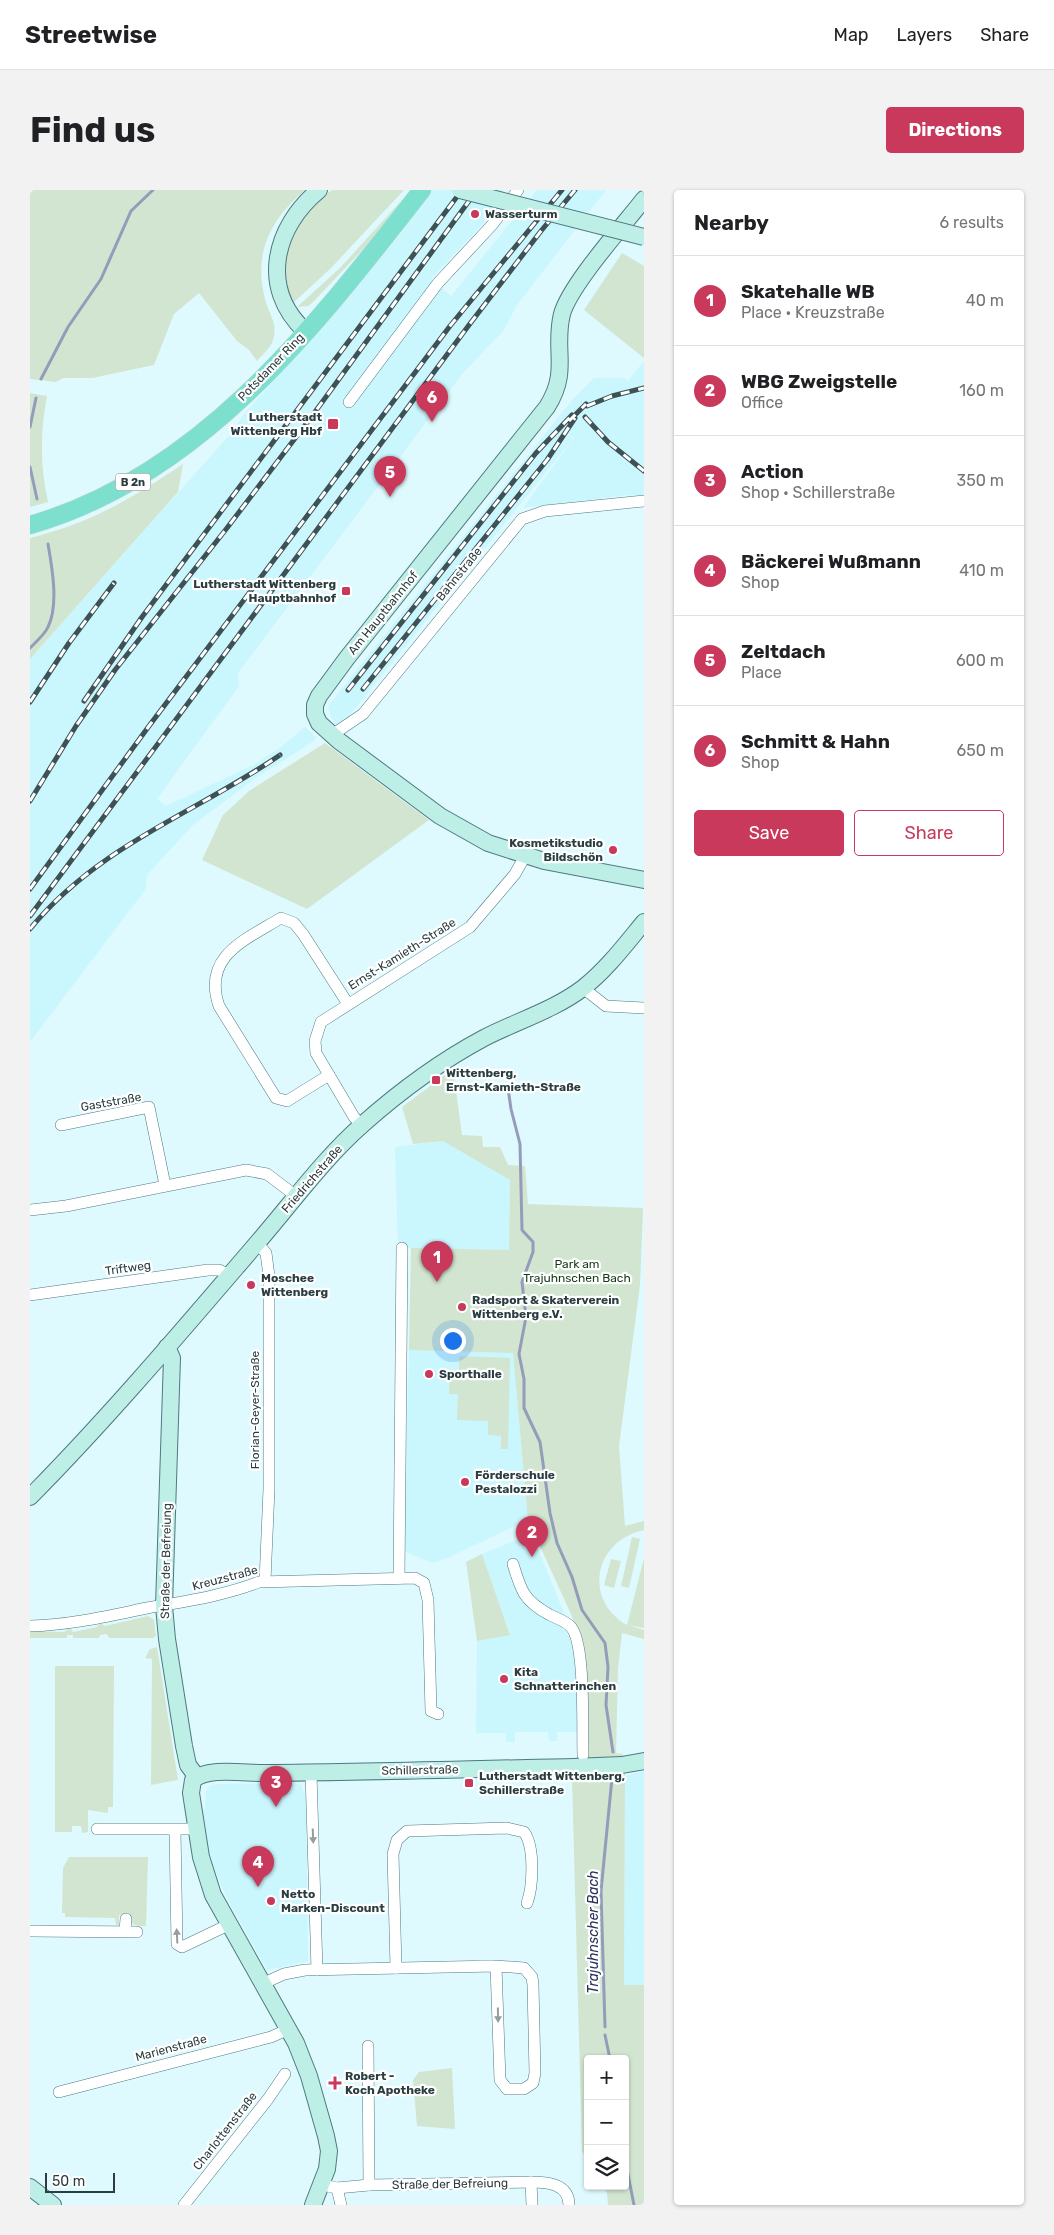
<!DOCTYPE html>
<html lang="en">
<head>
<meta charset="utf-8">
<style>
  :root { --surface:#fff; --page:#f2f2f2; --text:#202124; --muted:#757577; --line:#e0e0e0; --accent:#c8395c }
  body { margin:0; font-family:Rubik,sans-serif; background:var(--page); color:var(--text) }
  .controls { position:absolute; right:15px; bottom:15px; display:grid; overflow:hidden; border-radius:5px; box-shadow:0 1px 4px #0004 }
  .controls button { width:45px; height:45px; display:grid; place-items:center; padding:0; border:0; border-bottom:1px solid var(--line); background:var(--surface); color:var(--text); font:25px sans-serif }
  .scale { position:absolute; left:15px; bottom:12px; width:70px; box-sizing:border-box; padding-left:5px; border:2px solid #2a3d40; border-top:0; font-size:14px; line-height:18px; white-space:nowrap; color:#2a3d40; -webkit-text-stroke:4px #fff; paint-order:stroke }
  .you { position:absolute; left:422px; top:1150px; width:18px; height:18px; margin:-12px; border:4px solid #fff; border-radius:50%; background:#1a73e8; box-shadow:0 0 0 8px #1a73e833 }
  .badge { display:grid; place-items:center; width:32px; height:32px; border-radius:50%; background:var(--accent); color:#fff; font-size:16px; font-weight:700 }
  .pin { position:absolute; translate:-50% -41px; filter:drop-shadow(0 1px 2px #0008) }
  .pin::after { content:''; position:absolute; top:26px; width:18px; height:15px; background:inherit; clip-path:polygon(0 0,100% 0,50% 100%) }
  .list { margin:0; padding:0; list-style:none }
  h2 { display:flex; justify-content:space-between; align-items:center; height:65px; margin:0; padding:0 20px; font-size:21px }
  h2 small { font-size:16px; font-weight:400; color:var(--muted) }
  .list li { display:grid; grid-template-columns:32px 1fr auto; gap:15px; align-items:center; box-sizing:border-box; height:90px; padding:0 20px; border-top:1px solid var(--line) }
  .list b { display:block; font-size:19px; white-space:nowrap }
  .list p { margin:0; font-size:16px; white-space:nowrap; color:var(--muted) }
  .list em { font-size:16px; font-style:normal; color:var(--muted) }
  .actions { display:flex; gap:10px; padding:15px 20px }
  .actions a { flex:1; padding:11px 0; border:1px solid var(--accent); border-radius:5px; text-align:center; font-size:18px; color:var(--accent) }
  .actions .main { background:var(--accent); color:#fff }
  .icon { flex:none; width:28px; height:28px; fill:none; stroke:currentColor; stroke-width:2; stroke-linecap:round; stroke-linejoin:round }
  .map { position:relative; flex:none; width:614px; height:2015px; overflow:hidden; border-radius:5px }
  header { display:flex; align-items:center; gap:30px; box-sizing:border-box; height:70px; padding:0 25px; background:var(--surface); border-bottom:1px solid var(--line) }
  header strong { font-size:24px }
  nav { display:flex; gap:28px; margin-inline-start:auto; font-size:18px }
  .intro { display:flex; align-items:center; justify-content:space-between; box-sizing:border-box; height:120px; padding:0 30px }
  h1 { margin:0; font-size:35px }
  .button { padding:12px 22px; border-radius:5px; background:var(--accent); color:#fff; font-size:18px; font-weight:700 }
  main { display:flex; gap:30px; padding:0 30px }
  aside { flex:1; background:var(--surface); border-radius:5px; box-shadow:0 1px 4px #0004 }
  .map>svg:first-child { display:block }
</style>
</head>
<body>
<header>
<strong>Streetwise</strong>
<nav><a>Map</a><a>Layers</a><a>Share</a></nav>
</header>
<div class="intro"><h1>Find us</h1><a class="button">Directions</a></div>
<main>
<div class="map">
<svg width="614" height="2015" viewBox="0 0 614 2015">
  <rect width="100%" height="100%" fill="#dffafe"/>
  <g fill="#caf6fe">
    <path d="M402 0H474L453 34 401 89 421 106 507 0H576L487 115 474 140 433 183 208 483 209 496 127 609 136 616 223 575 247 560 275 537 286 547 284 551 226 588 163 635 117 685 115 700 0 852V469L204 240 212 226 307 120Z"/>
    <path d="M614 171V306L598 305 493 318 544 248 527 236 543 249 309 538 301 527 298 516 543 209 564 188H594L598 191Z"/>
    <path d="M413 951 480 990 479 1060 368 1058 365 957Z"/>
    <path d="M379 1160 483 1163 498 1330 417 1368 402 1373 374 1361Z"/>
    <path d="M502 1344 536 1428 531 1436 541 1449 545 1463 548 1542H527V1551H519L518 1542H485V1552H476V1543H446L447 1451 480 1444 452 1364Z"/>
    <path d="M614 1581V1795H594L595 1586Z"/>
    <path d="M266 1593 271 1595 276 1607 278 1771 237 1780 199 1712 182 1675 173 1621 175 1618 176 1601 181 1595 191 1594Z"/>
  </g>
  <g fill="#d1e5d0">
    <path d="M0 0H275C241 29 223 62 235 109 238 122 247 132 244 146 243 156 234 163 227 171L219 160 207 151 169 103 144 124 124 175 62 188H33L26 192 0 189Z"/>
    <path d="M303 0H374L300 79 264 112C237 76 267 18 303 0Z"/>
    <path d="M381 0 354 37 283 112 278 116 267 117 310 78Z"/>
    <path d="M592 63 614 76V168L554 120Z"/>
    <path d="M0 203 17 206C10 243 10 275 18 312L0 317Z"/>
    <path d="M153 274 148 302 0 469V348C61 333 101 309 153 274Z"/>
    <path d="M295 553 399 630 277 719 172 670 193 625 219 601Z"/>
    <path d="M423 879 432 945 452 946 453 957H470L478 975 495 976 498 1014 613 1018 610 1095 589 1256 595 1336 614 1331V1340C565 1350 552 1409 597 1435L614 1368V1438L598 1435 614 1440V1449L592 1443 588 1479 586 1563 593 1564 595 1586 594 1795H614V2015H578L577 2003 573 1996H595V1869H558V1971L552 1961 542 1588 558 1587 553 1457 541 1424 498 1330 483 1163 379 1160 381 1058 479 1060 480 990 413 951 383 954 372 917Z"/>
    <path d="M429 1166 480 1168 478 1259H471V1246L458 1245V1231L427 1230 428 1204H419L420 1180H429Z"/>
    <path d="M602 1347 610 1349 599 1398 591 1396Z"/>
    <path d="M452 1364 480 1445 447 1451 436 1372Z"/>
    <path d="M581 1369 591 1371 584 1398 574 1395Z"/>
    <path d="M118 1426 124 1430 126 1446 123 1448H79L77 1444 70 1445 69 1448H43V1445H37V1448H0V1441L34 1442 40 1438 43 1442 67 1437 70 1433 75 1436Z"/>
    <path d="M127 1457 148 1590 121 1595 122 1469 115 1468 120 1459Z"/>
    <path d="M25 1476H84L83 1617H78V1623L58 1620V1642L52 1643 51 1636H42V1642H25Z"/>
    <path d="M39 1667H118L116 1736C106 1736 101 1736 99 1726L89 1725V1735H86L85 1728 35 1727V1723H32L33 1678Z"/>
    <path d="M422 1878 425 1939 387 1936 383 1890 389 1882Z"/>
  </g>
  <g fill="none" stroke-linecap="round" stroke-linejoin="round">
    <g stroke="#949cba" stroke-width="3">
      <path d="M11 189 38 137 71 89 101 21 123 0"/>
      <path d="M0 237 6 208"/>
      <path d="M0 277 7 309"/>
      <path d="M0 458C6 452 15 444 18 437 29 415 22 377 18 354"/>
      <path d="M478 898 481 919 490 954 492 1040 503 1052V1062L492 1092 496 1127 489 1164 494 1189V1218L510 1252 520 1323 527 1353 542 1387 552 1420 575 1453 578 1477 576 1515 583 1562"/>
      <path d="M575 1837 571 1701 582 1588"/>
      <path d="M575 1845 580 1869"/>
      <path d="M595 1969 604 2015"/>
    </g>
    <defs>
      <g id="street">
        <path d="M319 212 408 93 462 35 488 0"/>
        <path d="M302 545 333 524 492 329 515 321 614 311"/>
        <path d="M553 798 576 816 614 818"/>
        <path d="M299 885 257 911 246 908 189 816C172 766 215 750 251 728L264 733 273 744 318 814"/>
        <path d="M31 935 119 917 135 995"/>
        <path d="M331 935 324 927 286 863 285 851 291 832 440 737 485 684 495 666"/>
        <path d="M0 1020 36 1016 216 980 237 984 266 1006"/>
        <path d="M227 1053 236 1063 239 1086V1299L235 1391"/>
        <path d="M0 1105 178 1080H189L200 1085"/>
        <path d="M483 1374C491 1401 494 1411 520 1425 526 1428 535 1431 540 1436 556 1450 552 1541 553 1565"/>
        <path d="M369 1388 372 1058"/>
        <path d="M0 1436C40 1435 78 1426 117 1418 156 1411 193 1406 229 1392L385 1388 394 1393 398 1410 401 1521 408 1524"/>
        <path d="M281 1583 287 1780"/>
        <path d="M67 1639H166"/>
        <path d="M145 1640 147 1754 152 1757 198 1735"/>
        <path d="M0 1741 107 1742"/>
        <path d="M95 1741 96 1729"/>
        <path d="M366 1778 363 1664 367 1650 377 1641 477 1638 494 1642C505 1657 503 1697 497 1713"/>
        <path d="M232 1794 254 1784 275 1780 466 1776 494 1778 502 1787 503 1795 505 1883 503 1893 494 1899H477L470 1890 466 1776"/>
        <path d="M338 1856 339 1995"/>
        <path d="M29 1902 241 1847 259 1839"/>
        <path d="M293 1995 307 1998 339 1995 501 1992"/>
        <path d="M307 1998 311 2015"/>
        <path d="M154 2015 238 1909 255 1884"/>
        <path d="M502 2015 501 1992C518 1992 539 1994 539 2015"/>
      </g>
      <g id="secondary">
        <path d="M614 9C593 36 540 95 532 124 523 160 540 181 517 217L317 468 289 506 285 515V524L289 533 309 551 410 626 458 653 514 671 614 690"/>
        <path d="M275 141C229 98 244 37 289 0"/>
        <path d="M137 1157 142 1168 134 1416 137 1449 154 1556 158 1575 167 1587"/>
        <path d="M0 1307C78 1228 150 1143 222 1059 259 1017 291 971 333 934 369 902 411 871 454 848 487 831 524 820 553 798 577 779 595 755 614 732"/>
        <path d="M0 1997 23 2015"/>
        <path d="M283 2015 297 1979 299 1961 296 1946 279 1886 266 1853 183 1705 171 1667 161 1603 163 1590C178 1576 218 1584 238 1583 339 1582 441 1579 543 1577L592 1575 614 1571"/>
      </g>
      <path id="primary" d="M0 335C172 286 286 135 392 0"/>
    </defs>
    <use href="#street" stroke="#4e7980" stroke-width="12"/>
    <use href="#secondary" stroke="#4e7980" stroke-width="18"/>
    <use href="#primary" stroke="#d9dcdd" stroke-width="19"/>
    <use href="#street" stroke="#fff" stroke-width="11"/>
    <use href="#secondary" stroke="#beefe6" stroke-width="16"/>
    <use href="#primary" stroke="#7ddfcd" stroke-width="18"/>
    <defs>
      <g id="rail">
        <path d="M557 216 582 206 614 198"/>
        <path d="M555 227 578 252 614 281"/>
        <path d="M539 231 556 214"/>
        <path d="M333 499 517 270 545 228"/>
        <path d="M318 500 506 263 542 225"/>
        <path d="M54 511 112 427 432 0"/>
        <path d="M0 512 39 453 84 393"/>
        <path d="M0 611 46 536 85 480 197 338 282 226 447 0"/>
        <path d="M0 699 119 536 420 136 532 0"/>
        <path d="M0 726 439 135 511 41 545 0"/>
        <path d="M0 739C69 655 164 624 250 565"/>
      </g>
    </defs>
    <use href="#rail" stroke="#3e5155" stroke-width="5"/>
    <use href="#rail" stroke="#fff" stroke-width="3" stroke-dasharray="9" stroke-linecap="butt"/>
    <defs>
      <path id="secondary-bridge" d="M430 0 614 47"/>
    </defs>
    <use href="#secondary-bridge" stroke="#4e7980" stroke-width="18" stroke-linecap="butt"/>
    <use href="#secondary-bridge" stroke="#beefe6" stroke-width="16"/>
  </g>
  <defs><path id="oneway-solid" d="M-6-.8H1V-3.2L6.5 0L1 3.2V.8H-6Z" transform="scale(1.25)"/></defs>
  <g fill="#949ea0">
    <use href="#oneway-solid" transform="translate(283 1646) rotate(88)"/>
    <use href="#oneway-solid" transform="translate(147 1746) rotate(-93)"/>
    <use href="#oneway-solid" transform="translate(468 1825) rotate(89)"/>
  </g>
  <g fill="#c8395c" stroke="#fff" stroke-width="2">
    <circle cx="445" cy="24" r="5"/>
    <rect x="297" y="228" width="12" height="12" rx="2.5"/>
    <rect x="311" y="396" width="10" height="10" rx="2.5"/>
    <circle cx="583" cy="660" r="5"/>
    <rect x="401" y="885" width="10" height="10" rx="2.5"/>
    <circle cx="221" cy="1095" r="5"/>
    <circle cx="432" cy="1117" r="5"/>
    <circle cx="399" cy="1184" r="5"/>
    <circle cx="435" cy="1292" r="5"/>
    <circle cx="474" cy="1489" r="5"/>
    <rect x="434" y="1588" width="10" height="10" rx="2.5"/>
    <circle cx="241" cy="1711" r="5"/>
    <path d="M302.5 1885.5h5v5h5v5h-5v5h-5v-5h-5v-5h5z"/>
  </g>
  <g text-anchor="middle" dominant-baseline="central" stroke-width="4.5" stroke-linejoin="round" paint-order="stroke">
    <rect fill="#fff" stroke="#6a7779" stroke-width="1" x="85.5" y="283.5" width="35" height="17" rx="4"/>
    <g font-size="11" font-weight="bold" fill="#2a3d40">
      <text x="103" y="292">B 2n</text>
    </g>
    <g font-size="12" font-weight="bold" fill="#2a3d40" stroke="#fff" text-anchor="start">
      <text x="455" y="24">Wasserturm</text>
      <text x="292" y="227" text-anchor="end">Lutherstadt<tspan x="292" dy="14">Wittenberg Hbf</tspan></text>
      <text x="306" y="394" text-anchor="end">Lutherstadt Wittenberg<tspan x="306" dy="14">Hauptbahnhof</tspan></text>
      <text x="573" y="653" text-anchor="end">Kosmetikstudio<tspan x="573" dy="14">Bildschön</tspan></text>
      <text x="416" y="883">Wittenberg,<tspan x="416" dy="14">Ernst-Kamieth-Straße</tspan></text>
      <text x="231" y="1088">Moschee<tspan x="231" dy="14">Wittenberg</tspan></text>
      <text x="442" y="1110">Radsport &amp; Skaterverein<tspan x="442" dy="14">Wittenberg e.V.</tspan></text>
      <text x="409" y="1184">Sporthalle</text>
      <text x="445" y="1285">Förderschule<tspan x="445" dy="14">Pestalozzi</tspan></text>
      <text x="484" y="1482">Kita<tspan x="484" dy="14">Schnatterinchen</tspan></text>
      <text x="449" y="1586">Lutherstadt Wittenberg,<tspan x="449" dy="14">Schillerstraße</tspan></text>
      <text x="251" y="1704">Netto<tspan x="251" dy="14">Marken-Discount</tspan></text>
      <text x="315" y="1886">Robert -<tspan x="315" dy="14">Koch Apotheke</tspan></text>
    </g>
    <g font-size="12" fill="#2a3d40" stroke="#fff">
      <text transform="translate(241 177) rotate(-46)">Potsdamer Ring</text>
      <text transform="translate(429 384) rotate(-51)">Bahnstraße</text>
      <text transform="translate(353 423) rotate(-51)">Am Hauptbahnhof</text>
      <text transform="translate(372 764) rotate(-32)">Ernst-Kamieth-Straße</text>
      <text transform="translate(81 912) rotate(-10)">Gaststraße</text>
      <text transform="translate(282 989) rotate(-49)">Friedrichstraße</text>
      <text transform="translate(98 1078) rotate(-8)">Triftweg</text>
      <text transform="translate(225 1220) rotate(-90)">Florian-Geyer-Straße</text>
      <text transform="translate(136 1371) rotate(-89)">Straße der Befreiung</text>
      <text transform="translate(195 1388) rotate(-15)">Kreuzstraße</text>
      <text transform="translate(390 1580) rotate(-1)">Schillerstraße</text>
      <text transform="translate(141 1858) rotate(-15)">Marienstraße</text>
      <text transform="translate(195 1941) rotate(-52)">Charlottenstraße</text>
      <text transform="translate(420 1994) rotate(-1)">Straße der Befreiung</text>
    </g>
    <g font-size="12" fill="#153b16" stroke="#fff">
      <text x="547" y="1074">Park am<tspan x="547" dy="14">Trajuhnschen Bach</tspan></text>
    </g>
    <g font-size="14" font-style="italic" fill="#2a325c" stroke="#fff">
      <text transform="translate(563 1742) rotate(-90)">Trajuhnscher Bach</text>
    </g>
  </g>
</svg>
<div class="controls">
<button>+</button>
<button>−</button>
<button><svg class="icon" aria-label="layers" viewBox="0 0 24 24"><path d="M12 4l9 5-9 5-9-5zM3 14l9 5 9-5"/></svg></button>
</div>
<div class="scale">50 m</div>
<div class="you"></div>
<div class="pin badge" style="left:407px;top:1092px">1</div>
<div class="pin badge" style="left:502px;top:1367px">2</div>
<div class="pin badge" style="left:246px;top:1617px">3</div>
<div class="pin badge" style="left:228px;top:1697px">4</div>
<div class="pin badge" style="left:360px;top:307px">5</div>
<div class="pin badge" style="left:402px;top:232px">6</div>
</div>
<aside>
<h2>Nearby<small>6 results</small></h2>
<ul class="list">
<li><span class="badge">1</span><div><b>Skatehalle WB</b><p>Place · Kreuzstraße</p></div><em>40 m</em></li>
<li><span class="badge">2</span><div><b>WBG Zweigstelle</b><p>Office</p></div><em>160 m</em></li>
<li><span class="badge">3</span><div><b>Action</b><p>Shop · Schillerstraße</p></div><em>350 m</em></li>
<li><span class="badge">4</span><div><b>Bäckerei Wußmann</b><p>Shop</p></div><em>410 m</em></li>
<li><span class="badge">5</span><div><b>Zeltdach</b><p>Place</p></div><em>600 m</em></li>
<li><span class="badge">6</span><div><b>Schmitt &amp; Hahn</b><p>Shop</p></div><em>650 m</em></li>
</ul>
<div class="actions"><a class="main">Save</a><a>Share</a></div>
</aside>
</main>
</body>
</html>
